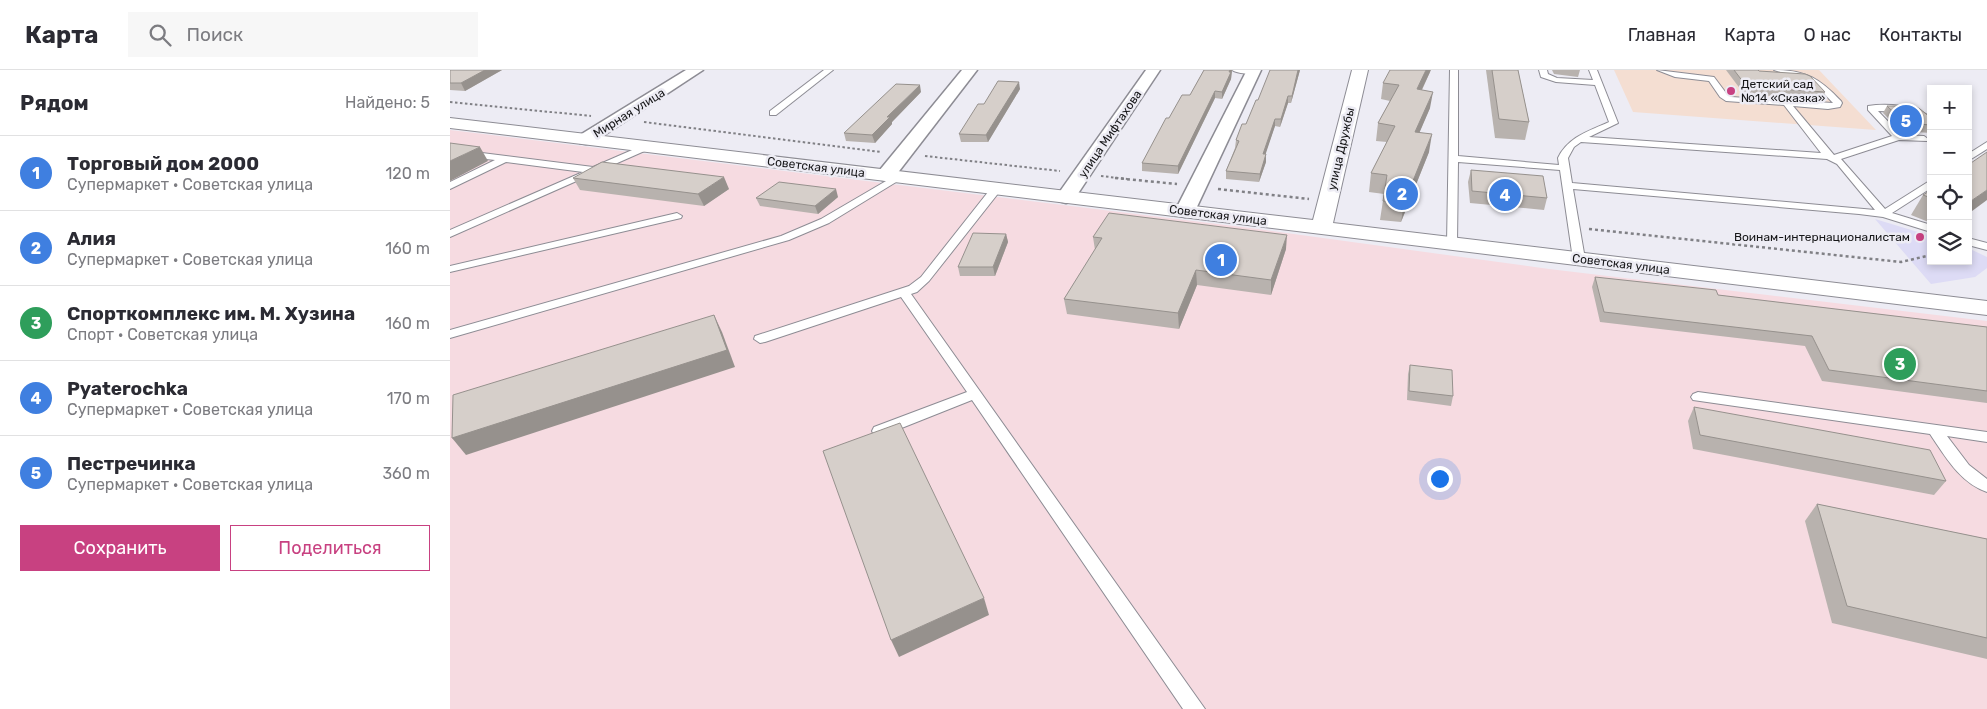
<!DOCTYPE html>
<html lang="ru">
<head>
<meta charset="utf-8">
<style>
  :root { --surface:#fff; --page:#f7f7f7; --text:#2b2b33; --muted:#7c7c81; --line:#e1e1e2; --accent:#c84181 }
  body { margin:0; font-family:Rubik,sans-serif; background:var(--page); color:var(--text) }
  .controls { position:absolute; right:15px; top:15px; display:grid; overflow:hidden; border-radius:0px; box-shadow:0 2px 8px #0003 }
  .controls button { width:45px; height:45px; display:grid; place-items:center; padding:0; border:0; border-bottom:1px solid var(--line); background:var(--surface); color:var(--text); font:25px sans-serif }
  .you { position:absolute; left:989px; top:408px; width:18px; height:18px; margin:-12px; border:4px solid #fff; border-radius:50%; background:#1a73e8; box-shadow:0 0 0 8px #1a73e833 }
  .badge { display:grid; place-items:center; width:32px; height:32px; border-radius:50%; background:var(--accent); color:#fff; font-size:16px; font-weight:700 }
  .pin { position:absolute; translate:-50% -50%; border:2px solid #fff; box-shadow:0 1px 5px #0006 }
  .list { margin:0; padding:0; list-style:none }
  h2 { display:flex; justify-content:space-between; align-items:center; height:65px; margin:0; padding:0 20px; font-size:21px }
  h2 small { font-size:16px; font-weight:400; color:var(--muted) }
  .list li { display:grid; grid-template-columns:32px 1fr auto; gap:15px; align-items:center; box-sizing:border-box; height:75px; padding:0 20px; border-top:1px solid var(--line) }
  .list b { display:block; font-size:19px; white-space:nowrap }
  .list p { margin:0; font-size:16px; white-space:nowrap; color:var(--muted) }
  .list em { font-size:16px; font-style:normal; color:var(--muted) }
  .actions { display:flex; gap:10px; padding:15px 20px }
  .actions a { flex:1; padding:11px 0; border:1px solid var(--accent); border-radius:0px; text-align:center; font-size:18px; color:var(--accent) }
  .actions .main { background:var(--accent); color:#fff }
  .icon { flex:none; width:28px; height:28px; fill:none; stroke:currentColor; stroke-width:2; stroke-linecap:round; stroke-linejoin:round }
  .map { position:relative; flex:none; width:1537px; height:639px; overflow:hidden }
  header { display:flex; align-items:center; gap:30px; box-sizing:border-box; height:70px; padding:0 25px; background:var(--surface); border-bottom:1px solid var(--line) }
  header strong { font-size:24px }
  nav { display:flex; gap:28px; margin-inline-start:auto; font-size:18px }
  .search { width:350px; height:45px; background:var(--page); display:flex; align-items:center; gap:12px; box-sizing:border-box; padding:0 18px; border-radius:0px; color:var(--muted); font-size:19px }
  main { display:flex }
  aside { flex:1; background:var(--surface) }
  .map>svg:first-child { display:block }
</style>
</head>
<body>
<header>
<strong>Карта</strong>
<div class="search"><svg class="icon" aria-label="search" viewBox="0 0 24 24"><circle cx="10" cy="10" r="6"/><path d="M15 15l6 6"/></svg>Поиск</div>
<nav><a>Главная</a><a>Карта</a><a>О нас</a><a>Контакты</a></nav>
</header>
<main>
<aside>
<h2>Рядом<small>Найдено: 5</small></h2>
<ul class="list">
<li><span class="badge" style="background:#3f7fe0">1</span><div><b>Торговый дом 2000</b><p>Супермаркет · Советская улица</p></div><em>120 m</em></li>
<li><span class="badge" style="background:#3f7fe0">2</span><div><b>Алия</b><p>Супермаркет · Советская улица</p></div><em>160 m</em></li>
<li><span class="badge" style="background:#2e9e5b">3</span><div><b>Спорткомплекс им. М. Хузина</b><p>Спорт · Советская улица</p></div><em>160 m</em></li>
<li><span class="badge" style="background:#3f7fe0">4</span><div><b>Pyaterochka</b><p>Супермаркет · Советская улица</p></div><em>170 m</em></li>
<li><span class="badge" style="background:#3f7fe0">5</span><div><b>Пестречинка</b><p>Супермаркет · Советская улица</p></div><em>360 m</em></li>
</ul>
<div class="actions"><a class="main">Сохранить</a><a>Поделиться</a></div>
</aside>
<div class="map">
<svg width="1537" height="639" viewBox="0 0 1537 639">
  <rect width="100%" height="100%" fill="#edecf4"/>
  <path fill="#f6dbe1" d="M0 60 800 158 1099 199 1537 251V639H0Z"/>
  <path fill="#f4ded2" d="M1164 0H1369L1426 60 1183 42Z"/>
  <path fill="#dddbf5" d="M1425 149 1481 166V191H1518V178L1537 187V198L1525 207 1481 214Z"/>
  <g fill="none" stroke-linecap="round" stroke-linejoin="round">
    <defs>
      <g id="lane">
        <path d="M374 0H383L326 45H320V41Z"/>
        <path d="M782 0H807L808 1C802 5 788 4 782 0Z"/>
        <path d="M1000 0H1008V86L1109 95 1108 88C1118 67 1139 61 1159 52L1145 15 1106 12 1091 7 1089 0H1097L1098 4 1107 8 1143 10 1139 0H1147L1168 53 1139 67 1371 83 1334 35 1276 31 1270 27 1259 11 1225 7 1207 0 1264 7 1276 23 1281 27 1383 33 1367 16 1360 12 1324 0C1356 0 1370 9 1391 31L1392 33 1390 37 1378 39 1343 36 1384 85 1442 66 1418 40V36C1437 33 1467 35 1481 48V56L1467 45 1460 42 1428 41 1451 65 1474 66 1478 69 1477 71 1449 70 1391 89 1435 139 1481 110V118L1442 143 1481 155V162L1433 147 1409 144 1123 119 1135 189 1129 192 1123 189 1110 100 1008 92 1007 173 1006 175H998L997 173ZM1131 72 1377 89 1387 94 1425 140 1122 113 1118 88 1124 77Z"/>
        <path d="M1537 72V79L1518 91V84Z"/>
        <path d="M196 74 199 75V79L0 167V160L133 102 56 92 0 119V112L45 90 0 85V79L143 97Z"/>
        <path d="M448 104 453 107 451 109 379 153 339 170 0 268V260L331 166 371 149Z"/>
        <path d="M546 116 550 117V121L479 211 467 222 461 224 755 639H733L522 330 434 365H424L422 361 424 357 517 322 451 227 315 272 310 273 304 269 305 266 459 216 471 207 542 117Z"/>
        <path d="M227 143 232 146 231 148 0 202V196Z"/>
        <path d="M1518 168 1537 173V180L1518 175Z"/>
        <path d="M1248 322 1537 362V372L1497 366 1519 395 1537 409V422C1510 413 1495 386 1480 364L1243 330 1241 327 1243 324Z"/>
      </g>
      <g id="street">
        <path d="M236 0H253L142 73 136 74 130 73 127 69 130 65Z"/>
        <path d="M512 0H527L443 109 436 111 429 109 427 105 429 101Z"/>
        <path d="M696 0H710L623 131 616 133 609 131 606 127Z"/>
        <path d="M797 0H811L745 141 742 145 735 147 728 145 725 141Z"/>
      </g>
      <path id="secondary" d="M902 0H918L883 153 1537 231V245L0 58V48L863 150Z"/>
    </defs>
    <use href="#lane" stroke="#8d8c94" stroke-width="2"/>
    <use href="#street" stroke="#8d8c94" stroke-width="3"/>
    <use href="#secondary" stroke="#8d8c94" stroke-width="2"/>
    <g stroke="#808085" stroke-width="2" stroke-dasharray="2.5 2.5" stroke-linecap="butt">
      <path d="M0 32 141 46"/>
      <path d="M194 52 431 82"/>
      <path d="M475 86 610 101"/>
      <path d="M651 106 677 109"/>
    </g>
    <g stroke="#808085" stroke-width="2.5" stroke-dasharray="3 3" stroke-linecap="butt">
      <path d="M665 108 727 114"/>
      <path d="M768 119 859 129"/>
      <path d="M1139 159 1451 192 1481 185"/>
    </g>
    <use href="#lane" fill="#fff" fill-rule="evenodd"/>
    <use href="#street" fill="#fff" fill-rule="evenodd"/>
    <use href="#secondary" fill="#fff" fill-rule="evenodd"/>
  </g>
  <g fill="#b8b2ae">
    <path d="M0 0H52L15 21 0 20Z"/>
    <path d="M754 0H782L781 9 772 29 765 28 728 104 692 101V93L719 48 740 25Z"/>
    <path d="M850 0 841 33H838L830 57 825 56 815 84 816 92 809 112 776 109V101L785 78 786 70 796 54 808 30Z"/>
    <path d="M1036 0H1068L1079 52 1075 70 1045 68Z"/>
    <path d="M1102 0H1130L1128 7 1104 4Z"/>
    <path d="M1276 0H1308L1309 1 1375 22 1372 30 1294 24Z"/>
    <path d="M980 2 972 20 980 38 969 63 979 82 951 152 930 150 934 124 919 122 921 103 937 72 926 71 928 53 940 31 931 29 933 13Z"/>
    <path d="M570 19 538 72H511L509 64 534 34Z"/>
    <path d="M471 22 442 52V54L425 73 396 71 394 63Z"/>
    <path d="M1437 36 1481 48V63L1451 61 1433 43Z"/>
    <path d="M1021 100 1097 128 1094 140 1020 133 1018 112Z"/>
    <path d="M123 108 279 119 254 136 130 120Z"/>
    <path d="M1481 120V153L1461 145 1473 125Z"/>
    <path d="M388 127 368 144 310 136 306 128Z"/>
    <path d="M556 164 558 172 545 206H510L508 197Z"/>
    <path d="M643 167 836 179 821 225 747 215 729 259 617 244 614 229 645 180Z"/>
    <path d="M1145 207 1268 225 1537 257V333L1372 311 1355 276 1150 252 1142 217Z"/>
    <path d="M960 295 1003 326 1001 336 957 330 958 304Z"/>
    <path d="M1244 337 1496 411 1484 425 1243 379 1238 351Z"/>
    <path d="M1367 434 1537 469V589L1382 553 1355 451Z"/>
  </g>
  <g fill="#96918d">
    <path d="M35 0H52L15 21 11 13Z"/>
    <path d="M780 0H782L781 9 772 29V22Z"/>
    <path d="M848 0H850L841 33 842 26Z"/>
    <path d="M976 0H981L980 2 964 36 967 19Z"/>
    <path d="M569 12 570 19 538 72 536 65Z"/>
    <path d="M470 15 471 22 442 52V54L425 73 422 65 437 47Z"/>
    <path d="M765 21V28L728 104V96Z"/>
    <path d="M983 22 980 38 962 80 965 62Z"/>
    <path d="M838 26V33L830 57 831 49Z"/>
    <path d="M825 49V56L813 92V84Z"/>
    <path d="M982 64 979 82 951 152 954 133Z"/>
    <path d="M30 77 38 91 0 111V91Z"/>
    <path d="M816 84V92L809 112 810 104Z"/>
    <path d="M274 107 279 119 254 136 248 124Z"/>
    <path d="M386 119 388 127 368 144 365 136Z"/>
    <path d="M1537 120V130L1518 144V133Z"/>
    <path d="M556 164 558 172 545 206 543 197Z"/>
    <path d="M837 165 836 179 821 225V210Z"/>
    <path d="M746 200 747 215 729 259 728 243Z"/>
    <path d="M264 245 272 262 285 297 16 385 2 368Z"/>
    <path d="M534 528 539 545 449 587 441 570Z"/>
  </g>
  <g fill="#d6cfca" stroke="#96918d">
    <path d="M0 0H35L11 13H0Z"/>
    <path d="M754 0H780L779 2H781L772 22 765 21 728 96 692 93 716 48H719L732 25H740Z"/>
    <path d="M820 0H848L842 26H838L831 49H825L813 84H816L810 104 776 101 789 71 786 70 792 54H796L806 30H808Z"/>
    <path d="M940 0H976L967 19 983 22 965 62 982 64 954 133 933 131 937 105 921 103 945 56 928 53 949 15 933 13Z"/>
    <path d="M1042 0H1068L1079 52 1049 49Z"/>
    <path d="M1284 0H1308L1309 1 1355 4 1360 6 1375 22 1297 17Z"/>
    <path d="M548 11 569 12 536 65 509 64 528 34H534Z"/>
    <path d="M446 14 470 15 437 47H440L422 65 394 63Z"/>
    <path d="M1437 36H1464L1470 39 1481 48V55L1455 53Z"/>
    <path d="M0 73 30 77 0 91Z"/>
    <path d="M1537 82V120L1518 133V95Z"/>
    <path d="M152 92 274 107 248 124 123 108Z"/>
    <path d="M1021 100 1093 106 1097 128 1022 121Z"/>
    <path d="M329 112 386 119 365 136 306 128Z"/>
    <path d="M1481 120V128L1473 125Z"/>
    <path d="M659 143 837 165 821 210 746 200 728 243 614 229 652 168 643 167Z"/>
    <path d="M523 163 556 164 543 197H508Z"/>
    <path d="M1145 207 1266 220 1268 225 1537 257V321L1379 300 1362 266 1154 242Z"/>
    <path d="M264 245 277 280 2 368 3 325Z"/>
    <path d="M960 295 1002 300 1003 326 959 321Z"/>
    <path d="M1244 337 1480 380 1496 411 1250 365Z"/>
    <path d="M450 353 534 528 441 570 373 381Z"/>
    <path d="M1367 434 1537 469V568L1397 536Z"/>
  </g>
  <g fill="#c84181" stroke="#edecf4" stroke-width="2">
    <circle cx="1281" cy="21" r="5"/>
    <circle cx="1470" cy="167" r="5"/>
  </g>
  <g text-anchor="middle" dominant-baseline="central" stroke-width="5" stroke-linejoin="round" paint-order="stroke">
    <g font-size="12" fill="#161618" stroke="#edecf4" text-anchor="start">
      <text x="1291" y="14">Детский сад<tspan x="1291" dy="14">№14 «Сказка»</tspan></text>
      <text x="1460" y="167" text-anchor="end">Воинам-интернационалистам</text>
    </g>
    <g font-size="12" fill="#161618" stroke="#edecf4">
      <text transform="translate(179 43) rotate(-32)">Мирная улица</text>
      <text transform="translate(660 64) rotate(-56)">улица Мифтахова</text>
      <text transform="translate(891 79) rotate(-77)">улица Дружбы</text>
      <text transform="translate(366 97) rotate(7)">Советская улица</text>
      <text transform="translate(768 145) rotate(7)">Советская улица</text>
      <text transform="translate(1171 194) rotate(7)">Советская улица</text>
    </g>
  </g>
</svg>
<div class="controls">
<button>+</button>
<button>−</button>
<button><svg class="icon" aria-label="locate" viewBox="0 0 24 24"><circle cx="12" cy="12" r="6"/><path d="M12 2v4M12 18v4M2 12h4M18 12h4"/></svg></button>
<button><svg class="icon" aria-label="layers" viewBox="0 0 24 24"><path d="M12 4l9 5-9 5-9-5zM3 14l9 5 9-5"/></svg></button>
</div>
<div class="you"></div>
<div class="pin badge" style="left:771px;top:190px;background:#3f7fe0">1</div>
<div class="pin badge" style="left:952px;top:124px;background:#3f7fe0">2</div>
<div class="pin badge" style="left:1450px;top:294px;background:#2e9e5b">3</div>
<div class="pin badge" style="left:1055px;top:125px;background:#3f7fe0">4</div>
<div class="pin badge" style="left:1456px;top:51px;background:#3f7fe0">5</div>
</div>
</main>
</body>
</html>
